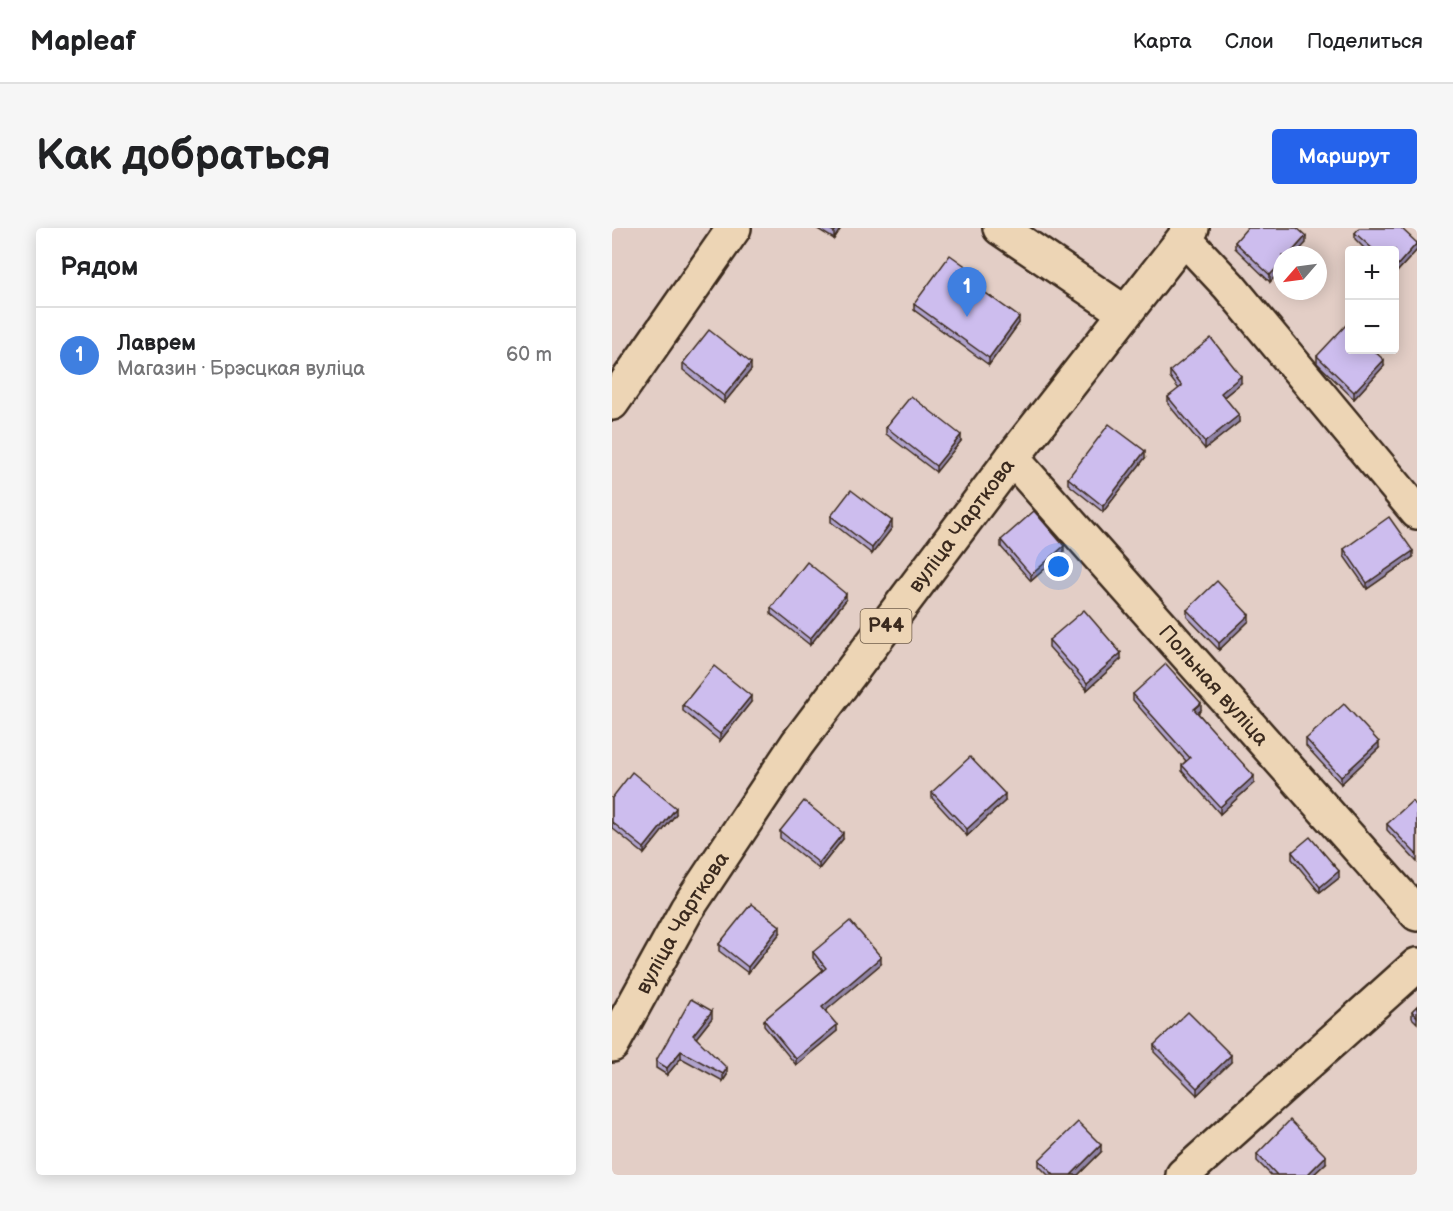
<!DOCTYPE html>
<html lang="ru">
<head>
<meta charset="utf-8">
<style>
  :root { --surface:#fff; --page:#f6f6f6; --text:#202124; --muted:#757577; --line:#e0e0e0; --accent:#2563eb }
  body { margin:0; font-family:"Balsamiq Sans",sans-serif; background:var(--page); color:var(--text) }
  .controls { position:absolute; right:18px; top:18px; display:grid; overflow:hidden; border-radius:6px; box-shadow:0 3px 15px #0003 }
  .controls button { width:54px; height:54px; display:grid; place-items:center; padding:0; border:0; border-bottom:2px solid var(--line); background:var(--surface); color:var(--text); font:30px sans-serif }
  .compass { position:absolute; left:661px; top:18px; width:54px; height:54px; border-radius:50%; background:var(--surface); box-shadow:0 3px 15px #0003; rotate:242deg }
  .you { position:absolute; left:447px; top:339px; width:21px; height:21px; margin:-15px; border:4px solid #fff; border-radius:50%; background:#1a73e8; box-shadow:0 0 0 9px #1a73e833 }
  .badge { display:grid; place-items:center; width:39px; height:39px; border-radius:50%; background:var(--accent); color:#fff; font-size:20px; font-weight:700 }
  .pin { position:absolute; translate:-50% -50px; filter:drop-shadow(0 2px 3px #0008) }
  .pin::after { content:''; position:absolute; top:32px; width:21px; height:18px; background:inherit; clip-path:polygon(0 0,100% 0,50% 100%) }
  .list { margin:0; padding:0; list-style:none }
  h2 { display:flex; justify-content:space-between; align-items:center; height:78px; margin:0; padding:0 24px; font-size:26px }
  h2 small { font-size:20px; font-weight:400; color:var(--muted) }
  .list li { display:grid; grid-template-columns:39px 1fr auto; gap:18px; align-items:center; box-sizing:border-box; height:96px; padding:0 24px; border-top:2px solid var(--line) }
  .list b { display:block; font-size:22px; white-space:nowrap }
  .list p { margin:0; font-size:20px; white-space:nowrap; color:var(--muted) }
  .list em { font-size:20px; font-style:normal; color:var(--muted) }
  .map { position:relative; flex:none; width:805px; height:947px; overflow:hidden; border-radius:6px }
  header { display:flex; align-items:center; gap:36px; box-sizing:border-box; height:84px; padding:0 30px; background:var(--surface); border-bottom:2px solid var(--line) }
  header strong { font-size:28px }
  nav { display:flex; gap:33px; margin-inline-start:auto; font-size:21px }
  .intro { display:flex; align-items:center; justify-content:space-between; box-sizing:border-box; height:144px; padding:0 36px }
  h1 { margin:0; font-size:42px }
  .button { padding:15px 27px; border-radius:6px; background:var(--accent); color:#fff; font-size:21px; font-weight:700 }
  main { display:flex; gap:36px; padding:0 36px }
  aside { flex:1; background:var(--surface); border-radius:6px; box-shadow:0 3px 15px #0003 }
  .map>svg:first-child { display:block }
</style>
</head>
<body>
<header>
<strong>Mapleaf</strong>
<nav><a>Карта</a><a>Слои</a><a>Поделиться</a></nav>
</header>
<div class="intro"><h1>Как добраться</h1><a class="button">Маршрут</a></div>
<main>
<aside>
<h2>Рядом<small></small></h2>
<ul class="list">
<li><span class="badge" style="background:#3f7fe0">1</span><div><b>Лаврем</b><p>Магазин · Брэсцкая вуліца</p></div><em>60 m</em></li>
</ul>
</aside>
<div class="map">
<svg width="805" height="947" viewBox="0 0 805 947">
  <rect width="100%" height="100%" fill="#e3cec6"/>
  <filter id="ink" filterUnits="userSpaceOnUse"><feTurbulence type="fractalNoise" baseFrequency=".0167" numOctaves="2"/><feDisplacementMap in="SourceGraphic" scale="12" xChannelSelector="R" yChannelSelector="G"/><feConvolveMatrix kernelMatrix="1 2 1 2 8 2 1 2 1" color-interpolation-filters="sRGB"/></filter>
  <g filter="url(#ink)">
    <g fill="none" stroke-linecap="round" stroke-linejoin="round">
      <defs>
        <g id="minor">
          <path d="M388 0 512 84"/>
          <path d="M572 10 617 58 805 284"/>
          <path d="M0 175 122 0"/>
          <path id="s1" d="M400 230 805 686"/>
          <path d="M571 947 805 737"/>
        </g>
        <g id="major">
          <path id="s2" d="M0 817 75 681 185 516 400 230 580 0"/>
        </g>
      </defs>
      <use href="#minor" stroke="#3b2a1e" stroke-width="38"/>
      <use href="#major" stroke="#3b2a1e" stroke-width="38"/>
      <use href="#minor" stroke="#edd5b5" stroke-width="33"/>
      <use href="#major" stroke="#edd5b5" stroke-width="33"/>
    </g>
    <g fill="#b0a3cd" stroke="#3b2a1e" stroke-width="1.5">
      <path d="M204 0H229L222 11Z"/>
      <path d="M743 5 805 22 783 46V22H754L743 11Z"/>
      <path d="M623 14 694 15 670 27V41L658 54 623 20Z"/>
      <path d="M363 52 361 55 407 95 377 137 302 82V76Z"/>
      <path d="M705 128 772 138 742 171 705 135Z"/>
      <path d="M71 135 139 142 112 175 71 142Z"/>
      <path d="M558 143 629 155 612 169 627 194 593 221 556 176V169L567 161 558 149Z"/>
      <path d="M274 199 349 213 324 244 274 206Z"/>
      <path d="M533 230 491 284 456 256V250Z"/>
      <path d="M219 288 280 300 260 326 219 294Z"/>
      <path d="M389 312 452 324 419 353 389 319Z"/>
      <path d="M732 321 801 329 755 361 732 328Z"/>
      <path d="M234 372 198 417 159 386V380Z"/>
      <path d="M575 382 637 393 607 422 575 389Z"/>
      <path d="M437 412 509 431 475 462 437 419Z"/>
      <path d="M521 466 589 482 586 485 642 555 608 586 570 543V537L574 533 521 472Z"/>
      <path d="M139 474 108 513 71 483V477Z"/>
      <path d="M694 511 767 520 729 556 694 518Z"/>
      <path d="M320 564 393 573 355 608 320 570Z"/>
      <path d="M0 570 64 586 32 626 0 600Z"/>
      <path d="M805 578V634L775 602V596Z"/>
      <path d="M168 603 231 611 207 641 168 610Z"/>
      <path d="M680 624 727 650 708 665 680 631Z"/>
      <path d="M168 705 136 745 107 723V716Z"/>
      <path d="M201 724 269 736 213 783 225 803 184 837 152 798V792L211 742 201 730Z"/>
      <path d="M805 778V795L800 790V783Z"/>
      <path d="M100 790 84 810 115 847 111 853 69 830 55 847 44 840V833Z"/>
      <path d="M542 817 619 834 585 867 542 824Z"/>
      <path d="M489 924 466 947H436L427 938V932Z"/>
      <path d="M645 926 714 935 701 947H659L645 933Z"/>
    </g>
    <g fill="#9084a7" stroke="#3b2a1e" stroke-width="1.5">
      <path d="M225 0H229L222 11V4Z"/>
      <path d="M694 8V15L683 27H677Z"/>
      <path d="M805 15V22L783 46V40Z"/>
      <path d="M670 34V41L658 54V47Z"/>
      <path d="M363 45V52L357 59V53Z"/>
      <path d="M407 89V95L377 137V130Z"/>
      <path d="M772 132V138L742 171V164Z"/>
      <path d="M139 135V142L112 175V168Z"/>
      <path d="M629 148V155L609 171V165Z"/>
      <path d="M627 187V194L593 221V214Z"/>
      <path d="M349 207V213L324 244V238Z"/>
      <path d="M533 223V230L491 284V278Z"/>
      <path d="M280 293V300L260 326V320Z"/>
      <path d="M452 318V324L419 353V347Z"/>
      <path d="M801 323V329L755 361V355Z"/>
      <path d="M234 366V372L198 417V411Z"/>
      <path d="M637 387V393L607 422V415Z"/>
      <path d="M509 425V431L475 462V455Z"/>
      <path d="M139 468V474L108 513V506Z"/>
      <path d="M589 475V482L582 488V481Z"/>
      <path d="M767 514V520L729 556V549Z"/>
      <path d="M642 548V555L608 586V579Z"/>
      <path d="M393 566V573L355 608V601Z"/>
      <path d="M64 580V586L32 626V620Z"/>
      <path d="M231 605V611L207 641V635Z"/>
      <path d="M727 643V650L708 665V659Z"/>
      <path d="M168 698V705L136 745V739Z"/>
      <path d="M269 729V736L210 786V779Z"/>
      <path d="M100 783V790L81 814V807Z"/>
      <path d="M225 797V803L184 837V831Z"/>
      <path d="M69 823V830L55 847V840Z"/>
      <path d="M619 827V834L585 867V860Z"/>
      <path d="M115 840V847L111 853V846Z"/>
      <path d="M489 917V924L466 947H459Z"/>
      <path d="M714 928V935L701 947H695Z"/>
    </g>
    <g fill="#cdbdee" stroke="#3b2a1e" stroke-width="1.5">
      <path d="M216 0H225L222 4Z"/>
      <path d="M635 0H685L694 8 677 27H670V34L658 47 623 14Z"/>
      <path d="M747 0H789L805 15 783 40V22H762L743 5Z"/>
      <path d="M338 27 363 45 357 53 407 89 377 130 302 76Z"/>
      <path d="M734 97 738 100V122H761L772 132 742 164 705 128Z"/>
      <path d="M97 102 139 135 112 168 71 135Z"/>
      <path d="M599 110 629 148 609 165 627 187 593 214 556 169 570 158 558 143Z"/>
      <path d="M299 168 349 207 324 238 274 199Z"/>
      <path d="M497 196 533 223 491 278 456 250Z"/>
      <path d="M239 262 280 293 260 320 219 288Z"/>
      <path d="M422 283 452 318 419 347 389 312Z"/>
      <path d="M777 289 801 323 755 355 732 321Z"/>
      <path d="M195 334 234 366 198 411 159 380Z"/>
      <path d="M605 353 637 387 607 415 575 382Z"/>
      <path d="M472 382 509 425 475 455 437 412Z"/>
      <path d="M554 436 589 475 582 481 642 548 608 579 570 537 578 530 521 466Z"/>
      <path d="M102 438 139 468 108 506 71 477Z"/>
      <path d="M732 476 767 514 729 549 694 511Z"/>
      <path d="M358 529 393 566 355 601 320 564Z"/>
      <path d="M20 544 64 580 32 620 0 594V570Z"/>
      <path d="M192 573 231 605 207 635 168 603Z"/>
      <path d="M800 573 805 578V627L775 596Z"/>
      <path d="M698 609 727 643 708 659 680 624Z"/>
      <path d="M139 676 168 698 136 739 107 716Z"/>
      <path d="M238 693 269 729 210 779 225 797 184 831 152 792 214 740 201 724Z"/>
      <path d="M79 771 100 783 81 807 115 840 111 846 69 823 55 840 44 833Z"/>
      <path d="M805 778V789L800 783Z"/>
      <path d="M576 784 619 827 585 860 542 817Z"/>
      <path d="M678 892 714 928 695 947H665L645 926Z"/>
      <path d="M466 894 489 917 459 947H442L427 932Z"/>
    </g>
  </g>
  <g text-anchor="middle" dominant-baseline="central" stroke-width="4.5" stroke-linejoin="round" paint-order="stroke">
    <rect fill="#edd5b5" stroke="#705d4b" stroke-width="1.5" x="248.5" y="381" width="51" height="34" rx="4.5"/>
    <g font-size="20" font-weight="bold" fill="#3b2a1e">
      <text x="274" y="398">Р44</text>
    </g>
    <g font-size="21" fill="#3b2a1e" stroke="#edd5b5">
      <text stroke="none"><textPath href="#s2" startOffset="627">вуліца Чарткова</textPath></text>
      <text stroke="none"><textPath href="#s1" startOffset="304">Польная вуліца</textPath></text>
      <text stroke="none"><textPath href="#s2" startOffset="141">вуліца Чарткова</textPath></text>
    </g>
  </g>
</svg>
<div class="controls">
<button>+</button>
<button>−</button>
</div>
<svg class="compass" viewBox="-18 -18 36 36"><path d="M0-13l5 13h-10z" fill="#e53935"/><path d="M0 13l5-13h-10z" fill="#757577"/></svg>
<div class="you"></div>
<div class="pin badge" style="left:355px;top:89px;background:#3f7fe0">1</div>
</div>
</main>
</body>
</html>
